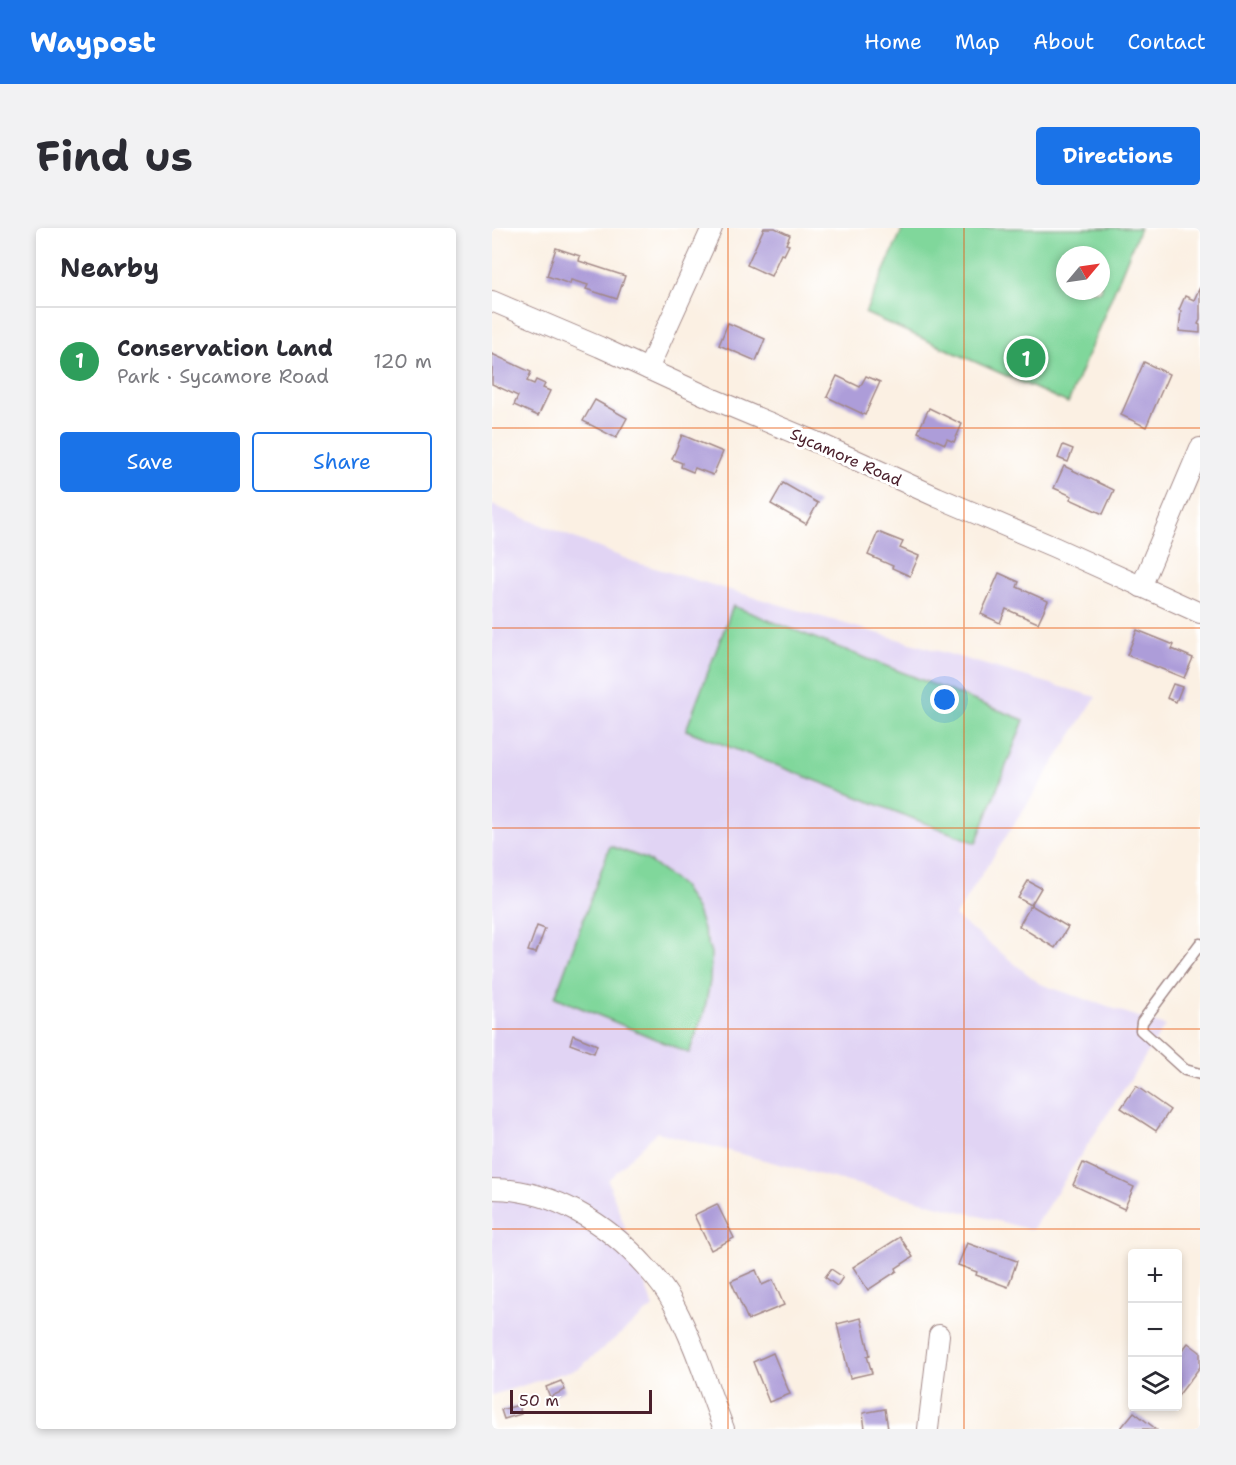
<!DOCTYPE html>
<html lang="en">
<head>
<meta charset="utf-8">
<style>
  :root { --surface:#fff; --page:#f2f2f3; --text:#2b2b33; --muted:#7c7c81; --line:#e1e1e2; --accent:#1a73e8 }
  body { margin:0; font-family:"Shantell Sans",sans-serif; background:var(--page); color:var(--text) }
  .controls { position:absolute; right:18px; bottom:18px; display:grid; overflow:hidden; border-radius:6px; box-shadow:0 3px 9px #0003 }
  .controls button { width:54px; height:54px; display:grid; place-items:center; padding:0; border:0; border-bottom:2px solid var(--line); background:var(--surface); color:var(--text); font:30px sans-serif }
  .compass { position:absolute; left:564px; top:18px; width:54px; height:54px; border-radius:50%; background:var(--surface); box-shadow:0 3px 9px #0003; rotate:61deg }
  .scale { position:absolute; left:18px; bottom:15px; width:142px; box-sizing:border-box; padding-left:6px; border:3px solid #4a1f2b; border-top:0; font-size:16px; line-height:21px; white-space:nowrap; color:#4a1f2b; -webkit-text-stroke:4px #fff; paint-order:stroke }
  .you { position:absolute; left:453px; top:472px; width:21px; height:21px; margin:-15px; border:4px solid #fff; border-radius:50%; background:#1a73e8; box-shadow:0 0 0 9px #1a73e833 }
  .badge { display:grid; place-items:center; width:39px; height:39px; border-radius:50%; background:var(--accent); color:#fff; font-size:20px; font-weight:700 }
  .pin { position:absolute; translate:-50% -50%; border:3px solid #fff; box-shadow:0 2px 6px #0006 }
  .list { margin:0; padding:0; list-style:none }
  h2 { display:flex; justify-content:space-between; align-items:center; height:78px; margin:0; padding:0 24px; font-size:26px }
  h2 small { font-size:20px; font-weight:400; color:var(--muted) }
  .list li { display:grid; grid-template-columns:39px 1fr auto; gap:18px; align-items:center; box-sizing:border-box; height:108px; padding:0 24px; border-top:2px solid var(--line) }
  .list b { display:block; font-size:22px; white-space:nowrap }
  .list p { margin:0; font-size:20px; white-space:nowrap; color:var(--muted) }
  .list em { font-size:20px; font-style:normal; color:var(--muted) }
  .actions { display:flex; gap:12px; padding:18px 24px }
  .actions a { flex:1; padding:14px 0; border:2px solid var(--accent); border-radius:6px; text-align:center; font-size:21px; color:var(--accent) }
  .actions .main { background:var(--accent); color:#fff }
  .icon { flex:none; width:33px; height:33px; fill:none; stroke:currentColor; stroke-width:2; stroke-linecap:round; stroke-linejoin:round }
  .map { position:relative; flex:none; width:708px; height:1201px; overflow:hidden; border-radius:6px }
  header { display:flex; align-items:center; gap:36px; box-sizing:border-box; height:84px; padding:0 30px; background:var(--accent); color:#fff }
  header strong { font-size:28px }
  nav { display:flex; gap:33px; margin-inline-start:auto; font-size:21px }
  .intro { display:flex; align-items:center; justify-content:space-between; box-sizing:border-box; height:144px; padding:0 36px }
  h1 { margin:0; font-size:42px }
  .button { padding:15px 27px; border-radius:6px; background:var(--accent); color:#fff; font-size:21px; font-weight:700 }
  main { display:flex; gap:36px; padding:0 36px }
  aside { flex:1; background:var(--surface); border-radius:6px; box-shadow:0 3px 9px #0003 }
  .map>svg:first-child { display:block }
</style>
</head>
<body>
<header>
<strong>Waypost</strong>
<nav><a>Home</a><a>Map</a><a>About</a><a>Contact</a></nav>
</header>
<div class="intro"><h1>Find us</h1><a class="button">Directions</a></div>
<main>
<aside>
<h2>Nearby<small></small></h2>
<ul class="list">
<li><span class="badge" style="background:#2e9e5b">1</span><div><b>Conservation Land</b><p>Park · Sycamore Road</p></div><em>120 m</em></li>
</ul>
<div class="actions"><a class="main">Save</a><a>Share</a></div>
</aside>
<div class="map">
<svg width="708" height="1201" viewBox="0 0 708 1201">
  <rect width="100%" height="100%" fill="#fff"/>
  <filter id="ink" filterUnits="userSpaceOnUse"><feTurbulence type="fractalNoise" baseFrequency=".0167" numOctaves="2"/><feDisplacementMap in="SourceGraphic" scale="12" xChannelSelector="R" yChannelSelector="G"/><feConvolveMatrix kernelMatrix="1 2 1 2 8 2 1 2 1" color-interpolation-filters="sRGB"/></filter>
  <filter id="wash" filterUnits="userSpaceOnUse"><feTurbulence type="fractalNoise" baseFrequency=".008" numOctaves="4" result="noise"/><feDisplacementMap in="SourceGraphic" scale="24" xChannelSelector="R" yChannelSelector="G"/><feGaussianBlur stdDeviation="1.35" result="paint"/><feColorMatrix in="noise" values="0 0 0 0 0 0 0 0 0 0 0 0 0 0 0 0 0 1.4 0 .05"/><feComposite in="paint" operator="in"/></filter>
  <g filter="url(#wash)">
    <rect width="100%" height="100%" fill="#fbf0e3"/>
    <path fill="#e1d4f4" d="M0 277 142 334 604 469 463 688 548 756 673 798 540 1002 165 904 116 952 161 1079 87 1140 0 1167Z"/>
    <g fill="#80d79b" stroke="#657b63" stroke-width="1.5" fill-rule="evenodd">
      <path d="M411 0H648L576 175 373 85ZM573 27H609V63H573Z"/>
      <path d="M241 378 532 492 484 615 194 502Z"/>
      <path d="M118 618 154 631 190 658 205 683 219 725 218 753 212 785 197 825 63 769Z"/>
    </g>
    <g id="blocks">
      <g fill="#ad9dd9">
        <path d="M272 0H283L298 7 294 16 297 17 292 27 289 26 279 48 255 37Z"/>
        <path d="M64 20 88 28 87 33 133 48 125 71 94 61 96 57 79 52 78 56 55 48Z"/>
        <path d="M708 59V92L706 96 708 97V105L687 103 689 83 687 82 693 68 702 72Z"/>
        <path d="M236 95 273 111 264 133 227 117Z"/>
        <path d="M0 126 39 144 35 153 42 156 44 152 53 156 51 160 58 163 46 188 22 177 26 168 0 156Z"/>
        <path d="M652 134 677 146 654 199 629 187Z"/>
        <path d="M345 148 368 159 374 148 388 154 373 187 335 169Z"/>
        <path d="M103 172 135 190 124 210 91 193Z"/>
        <path d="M437 180 470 196 462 214 455 211 453 216 426 204Z"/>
        <path d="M190 207 231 224 221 247 203 240 201 244 189 239 190 235 180 231Z"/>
        <path d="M571 217 581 221 576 234 566 230Z"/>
        <path d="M572 238 622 262 611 286 578 271 580 268 562 260Z"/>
        <path d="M291 255 326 275 314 296 279 276Z"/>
        <path d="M386 304 411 314 408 320 427 328 418 348 400 340 401 338 376 327Z"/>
        <path d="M507 345 527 354 525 359 556 373 546 395 514 381 508 395 489 386Z"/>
        <path d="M645 402 682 417 680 421 701 430 692 450 635 427Z"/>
        <path d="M681 456 690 459 684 474 675 470Z"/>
        <path d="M536 653 549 660 539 677 526 670Z"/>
        <path d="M539 677 576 699 563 720 527 698Z"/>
        <path d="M45 698 53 701 44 725 36 723Z"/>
        <path d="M81 807 105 817 102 825 78 816Z"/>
        <path d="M644 858 678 882 664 903 629 880Z"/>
        <path d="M591 935 642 959 632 981 581 957Z"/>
        <path d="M225 976 242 1010 219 1022 202 987Z"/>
        <path d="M408 1009 421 1029 404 1040 405 1043 376 1062 361 1039Z"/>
        <path d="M475 1015 525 1033 516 1059 484 1047 485 1044 466 1037Z"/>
        <path d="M339 1041 351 1049 345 1058 333 1049Z"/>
        <path d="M264 1042 270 1057 281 1052 292 1077 256 1092 239 1053Z"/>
        <path d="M369 1090 378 1127 375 1128 380 1145 358 1150 345 1096Z"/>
        <path d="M696 1115 708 1124V1139L686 1168V1128Z"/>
        <path d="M281 1125 298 1166 277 1174 261 1134Z"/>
        <path d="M69 1153 73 1162 58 1169 54 1159Z"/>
        <path d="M27 1177 29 1186 12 1191 9 1182Z"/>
        <path d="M393 1181 396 1201H373L371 1185Z"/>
        <path d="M642 1184 664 1201H628Z"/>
      </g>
    </g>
  </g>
  <g filter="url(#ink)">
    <use href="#blocks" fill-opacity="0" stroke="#a28887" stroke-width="1.5"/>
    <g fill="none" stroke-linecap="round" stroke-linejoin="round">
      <defs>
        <path id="lane" d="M708 716 650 794 649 802 693 842 708 846"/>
        <g id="street">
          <path d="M0 73 108 119 221 171 331 217 445 269 562 319 708 385"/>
          <path d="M156 141 220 0"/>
          <path d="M649 359 708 220"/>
          <path d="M0 961C61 961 116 996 155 1040 165 1051 175 1064 182 1077 203 1116 216 1160 232 1201"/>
          <path d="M436 1201 447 1107"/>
        </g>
      </defs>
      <use href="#lane" stroke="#a28887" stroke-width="13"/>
      <use href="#street" stroke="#a28887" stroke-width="22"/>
      <use href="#lane" stroke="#fff" stroke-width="10"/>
      <use href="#street" stroke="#fff" stroke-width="20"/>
    </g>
  </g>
  <path fill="none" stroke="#e8590c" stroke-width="1.5" stroke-opacity="0.55" d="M236 0V1201M472 0V1201M0 200H708M0 400H708M0 600H708M0 801H708M0 1001H708"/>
  <g text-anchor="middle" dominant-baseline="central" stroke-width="6" stroke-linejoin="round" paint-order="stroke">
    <g font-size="16" fill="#4a1f2b" stroke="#fff">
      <text transform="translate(354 229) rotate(24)">Sycamore Road</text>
    </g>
  </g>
</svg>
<div class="controls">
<button>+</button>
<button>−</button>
<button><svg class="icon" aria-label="layers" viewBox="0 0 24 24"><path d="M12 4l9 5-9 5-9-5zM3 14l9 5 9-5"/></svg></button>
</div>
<svg class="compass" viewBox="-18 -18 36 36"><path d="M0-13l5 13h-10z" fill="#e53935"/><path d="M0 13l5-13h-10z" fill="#7c7c81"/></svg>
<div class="scale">50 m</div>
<div class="you"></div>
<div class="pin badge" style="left:534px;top:130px;background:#2e9e5b">1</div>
</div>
</main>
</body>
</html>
